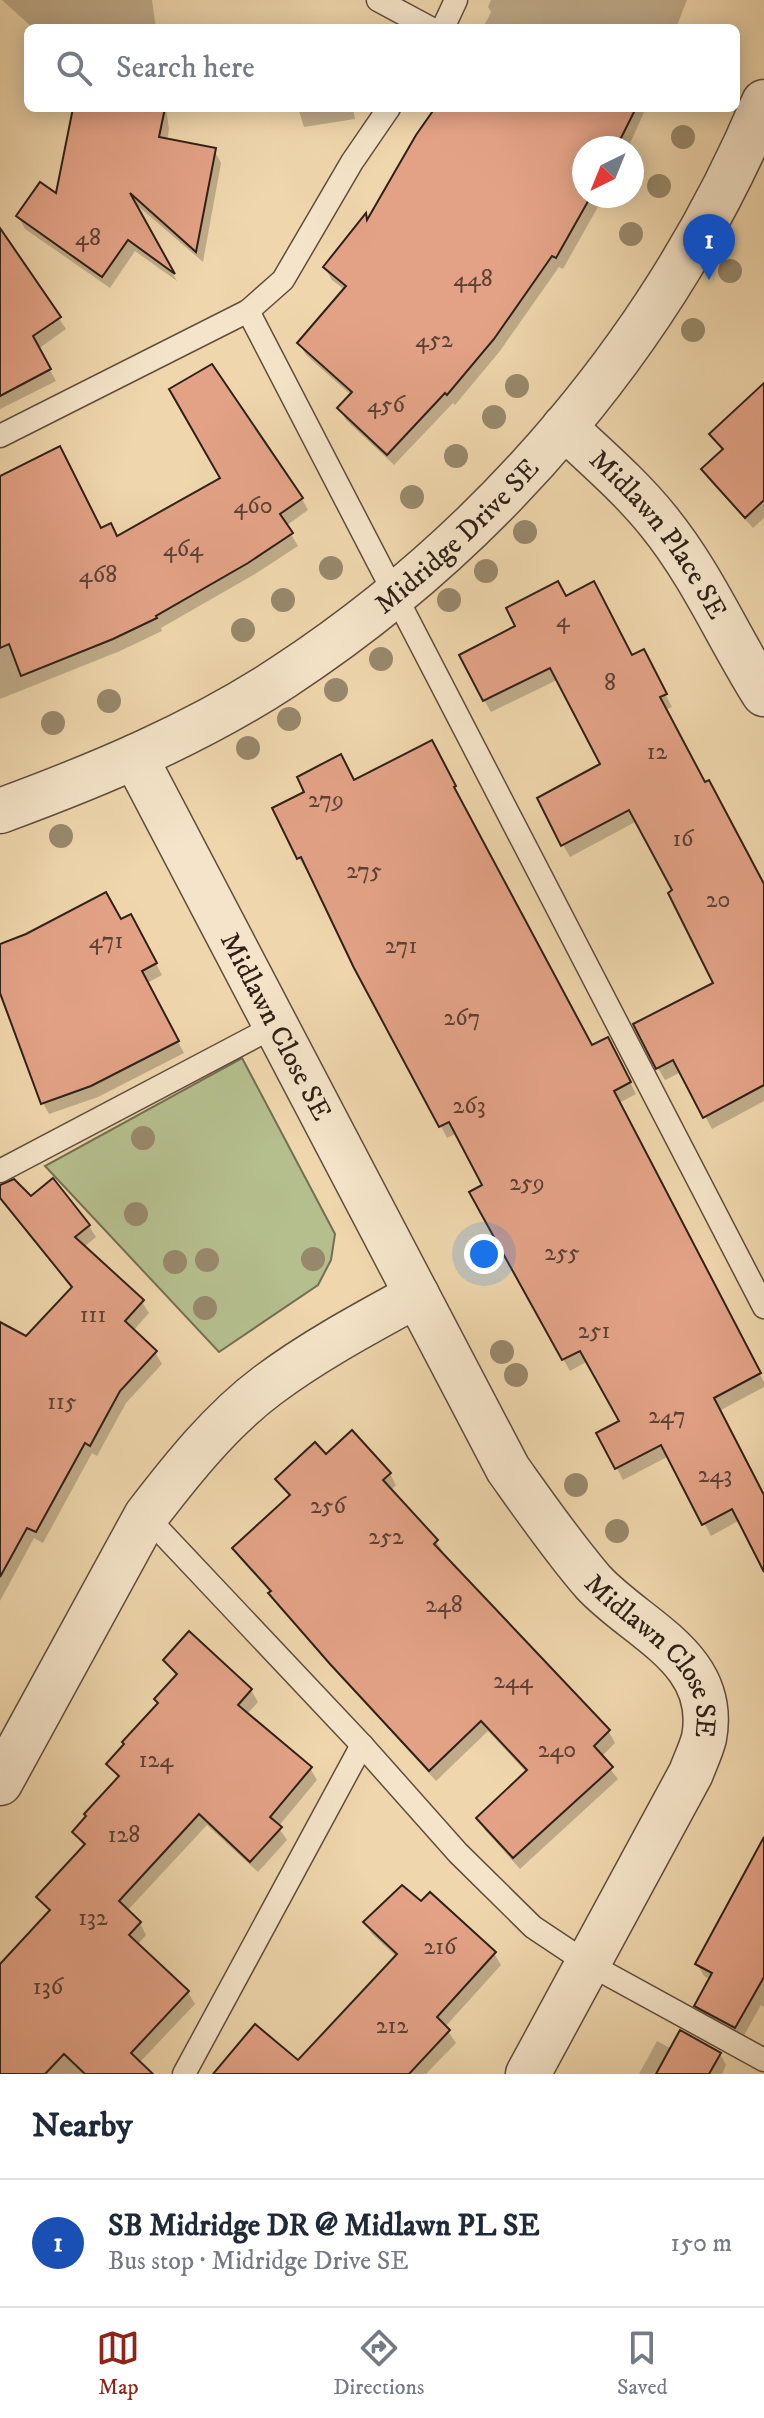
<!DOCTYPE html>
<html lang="en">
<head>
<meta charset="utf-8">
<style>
  :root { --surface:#fff; --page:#f2f2f3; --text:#1f2937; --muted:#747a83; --line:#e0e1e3; --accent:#8f2418 }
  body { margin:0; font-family:"IM FELL DW Pica",serif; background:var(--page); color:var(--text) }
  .compass { position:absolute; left:572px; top:136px; width:72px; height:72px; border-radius:50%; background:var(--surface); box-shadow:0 4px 20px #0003; rotate:223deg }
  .you { position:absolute; left:484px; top:1254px; width:28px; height:28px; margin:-20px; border:6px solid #fff; border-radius:50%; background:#1a73e8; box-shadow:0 0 0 12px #1a73e833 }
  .badge { display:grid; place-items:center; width:52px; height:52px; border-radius:50%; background:var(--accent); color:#fff; font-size:26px; font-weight:700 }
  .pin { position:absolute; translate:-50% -66px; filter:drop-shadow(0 2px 4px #0008) }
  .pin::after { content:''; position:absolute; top:42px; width:28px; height:24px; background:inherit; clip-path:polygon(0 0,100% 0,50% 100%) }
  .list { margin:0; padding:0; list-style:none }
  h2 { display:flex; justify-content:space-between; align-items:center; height:104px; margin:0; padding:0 32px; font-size:34px }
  h2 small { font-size:26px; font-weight:400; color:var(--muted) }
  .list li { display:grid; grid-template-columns:52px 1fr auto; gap:24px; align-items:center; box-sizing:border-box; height:128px; padding:0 32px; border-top:2px solid var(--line) }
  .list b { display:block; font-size:30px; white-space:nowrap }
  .list p { margin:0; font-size:26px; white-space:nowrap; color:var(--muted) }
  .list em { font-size:26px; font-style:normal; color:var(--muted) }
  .icon { flex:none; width:44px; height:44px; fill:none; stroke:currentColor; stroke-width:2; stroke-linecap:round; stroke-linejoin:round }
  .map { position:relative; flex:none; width:764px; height:2074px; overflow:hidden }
  .search { position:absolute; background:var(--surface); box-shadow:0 4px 20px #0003; left:24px; right:24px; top:24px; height:88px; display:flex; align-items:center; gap:20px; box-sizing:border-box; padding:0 28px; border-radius:12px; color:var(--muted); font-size:30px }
  .sheet { height:232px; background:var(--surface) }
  nav { display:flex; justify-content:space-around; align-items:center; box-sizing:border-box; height:112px; border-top:2px solid var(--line); background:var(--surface); font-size:22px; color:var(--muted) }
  nav a { display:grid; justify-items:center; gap:4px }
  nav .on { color:var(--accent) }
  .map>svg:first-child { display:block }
</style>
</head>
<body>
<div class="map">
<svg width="764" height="2074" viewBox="0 0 764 2074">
  <rect width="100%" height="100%" fill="#efd6ac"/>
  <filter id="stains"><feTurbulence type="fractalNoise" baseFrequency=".0025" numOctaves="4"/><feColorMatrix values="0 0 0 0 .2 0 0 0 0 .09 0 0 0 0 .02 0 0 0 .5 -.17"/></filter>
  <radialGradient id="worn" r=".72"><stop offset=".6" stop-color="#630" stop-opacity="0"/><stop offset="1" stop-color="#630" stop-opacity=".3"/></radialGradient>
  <path fill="#b5be8d" stroke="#727052" stroke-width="2" d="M242 1058 335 1234 331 1260 318 1285 219 1352 45 1166Z"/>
  <g fill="#0003">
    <path d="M2 0H152L156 28H33Z"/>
    <path d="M491 0H687L676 28H483L491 12 488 7Z"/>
    <path d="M75 108H166L169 129 167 141 214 150 221 163 203 262 131 200 177 281 135 251 110 288 25 229 18 216 57 196Z"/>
    <path d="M298 108H353L355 119 304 127Z"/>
    <path d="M444 108H646L628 148H584V196H604L563 269 559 267 500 351 455 405 453 403 394 465 346 420 339 408 351 395 306 355 299 343 345 290 332 280 325 268 366 217 369 222Z"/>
    <path d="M0 232 66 329 38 349 56 381 0 409Z"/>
    <path d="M764 385V518L753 528 710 481 703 470 723 452 711 435Z"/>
    <path d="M0 483 118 539 302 499 308 510 286 526 298 546 255 574 161 628 162 631 120 651 0 699Z"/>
    <path d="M566 599 631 658 650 664 672 707 665 710 704 785 764 886V1101L712 1129 681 1072 665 1080 658 1068 716 984 675 891 637 821 570 857 563 845 603 765 559 679 491 712 484 700Z"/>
    <path d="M438 755 461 798 459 799 592 1048 614 1051 636 1094 619 1103 695 1254 764 1382V1387L719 1411 764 1497V1568L740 1520 711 1536 669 1456 623 1480 599 1433 622 1422 588 1361 570 1371 563 1359 472 1193 485 1186 457 1133 447 1138 441 1126 356 967 308 868 306 870 299 858 354 782Z"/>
    <path d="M130 916 162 975 147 983 184 1053 98 1097 49 1114 43 1103 0 987V946L120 922Z"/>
    <path d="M0 1186 89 1226 96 1237 84 1247 142 1302 149 1313 133 1331 155 1352 162 1364 126 1403 97 1456 92 1453 43 1543 34 1538 0 1601V1324L26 1338 73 1288 2 1202Z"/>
    <path d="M326 1457 390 1474 396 1485 390 1491 436 1541 443 1552 441 1554 609 1732 615 1743 601 1757 618 1779 520 1869 485 1830 478 1818 527 1773 488 1731 436 1781 277 1605 271 1593 241 1560 234 1549 291 1497 278 1479Z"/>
    <path d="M189 1634 251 1690 258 1702 246 1715 310 1768 317 1780 278 1827 287 1840 258 1872 207 1825 127 1911 140 1923 146 1935 137 1945 188 1992 195 2004 139 2063 149 2074H0V1967L50 1913 39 1897 85 1848 74 1832 119 1779 109 1764 160 1705 177 1677 165 1660Z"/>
    <path d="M764 1841V2007L761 2005 742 2039 703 2018 696 2006 711 1980 704 1976 697 1964Z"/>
    <path d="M365 1922 494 1953 501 1965 445 2027 456 2043 426 2074H226L298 2063 397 1957 372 1934Z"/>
    <path d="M657 2041 672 2049 720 2054 726 2065 722 2074H639Z"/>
  </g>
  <g fill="#e3a286" stroke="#2f2118" stroke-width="2">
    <path d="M73 108H165L159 137 216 148 196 252 130 193 175 274 128 240 102 277 16 216 40 182 56 193Z"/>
    <path d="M435 108H636L616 148H584V196H591L556 258 552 256 494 339 447 395 445 393 387 455 337 408 352 392 297 343 346 286 323 267 366 213 367 220 416 135Z"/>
    <path d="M0 228 61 317 33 336 51 369 0 396Z"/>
    <path d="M212 364 303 498 280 514 293 533 248 563 156 616 157 618 113 639 21 676 9 644 0 648V476L60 446 101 528 111 523 117 536 220 478 169 389Z"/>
    <path d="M764 383V500L745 518 701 469 723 449 709 434Z"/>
    <path d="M558 581 566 596 594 581 632 655 644 649 667 694 660 697 705 782 709 780 764 884V1085L703 1118 673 1060 656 1069 633 1024 713 983 668 893 672 890 629 810 561 846 537 798 600 764 550 668 483 701 459 655 515 626 506 608Z"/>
    <path d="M432 740 456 786 454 787 592 1045 608 1037 631 1082 614 1091 761 1373 714 1398 764 1495V1572L732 1509 702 1525 661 1445 615 1469 596 1433 619 1421 580 1351 562 1360 469 1192 482 1185 449 1122 439 1127 354 968 301 857 297 859 272 808 304 792 297 777 341 754 354 780Z"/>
    <path d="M106 892 121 919 131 914 157 963 142 971 179 1041 91 1086 41 1104 0 993V944L26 934Z"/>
    <path d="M53 1178 90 1225 75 1237 144 1300 125 1321 157 1351 120 1391 90 1446 85 1443 36 1532 27 1528 0 1577V1322L26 1336 72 1287 0 1198V1185L14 1179 31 1196Z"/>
    <path d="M352 1430 391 1473 383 1480 438 1540 434 1544 610 1730 594 1746 613 1767 513 1858 476 1818 527 1770 481 1721 429 1771 330 1664 268 1593 271 1591 232 1548 290 1495 275 1479 315 1442 326 1454Z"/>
    <path d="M189 1631 252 1689 238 1705 312 1767 270 1817 282 1827 250 1862 199 1814 119 1901 141 1922 129 1935 189 1991 131 2053 153 2074H85L64 2054 45 2074H0V1964L50 1910 36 1897 85 1844 72 1832 86 1816 84 1814 119 1776 106 1764 124 1744 122 1742 158 1703 154 1699 177 1674 163 1660Z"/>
    <path d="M764 1837V1977L735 2028 694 2006 712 1973 695 1964Z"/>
    <path d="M402 1885 421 1901 430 1892 496 1952 437 2017 450 2030 409 2074H213L255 2024 298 2060 397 1954 363 1922Z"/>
    <path d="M680 2030 721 2053 709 2074H656Z"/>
  </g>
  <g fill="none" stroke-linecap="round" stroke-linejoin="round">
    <defs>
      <g id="lane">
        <path d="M378 0 430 28"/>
        <path d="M443 28 456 0"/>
        <path d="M248 311 764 1307"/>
        <path d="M0 436 248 311 283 280 352 162 389 108"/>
        <path d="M0 1171 275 1026"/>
        <path d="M146 1516 362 1745 458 1853 533 1927 587 1963 764 2060"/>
        <path d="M184 2074 362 1745"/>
      </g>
      <g id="street">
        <path id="s1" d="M564 427C597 458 631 487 659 522 702 575 728 637 764 694"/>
        <path id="s2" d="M135 757 508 1469C535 1507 562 1546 593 1582 637 1630 719 1658 704 1738 701 1750 695 1762 691 1773L528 2074"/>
        <path id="s3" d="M0 811C98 775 196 734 283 677 495 538 666 336 764 102"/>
        <path d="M0 1783 146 1516C182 1469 221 1420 268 1385 315 1350 366 1323 417 1295"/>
      </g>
    </defs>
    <use href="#lane" stroke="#5f4e3d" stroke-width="25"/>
    <use href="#street" stroke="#5f4e3d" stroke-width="47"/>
    <use href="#lane" stroke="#f5e4c9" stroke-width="22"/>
    <use href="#street" stroke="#f5e4c9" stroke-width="44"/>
  </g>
  <g fill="#98886b">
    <circle cx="683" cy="137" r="12"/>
    <circle cx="659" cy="186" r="12"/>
    <circle cx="631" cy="234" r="12"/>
    <circle cx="730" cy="271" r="12"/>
    <circle cx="693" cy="330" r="12"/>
    <circle cx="517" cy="386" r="12"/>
    <circle cx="494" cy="417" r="12"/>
    <circle cx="456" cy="456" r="12"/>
    <circle cx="412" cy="497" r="12"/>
    <circle cx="525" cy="532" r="12"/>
    <circle cx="331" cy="568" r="12"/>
    <circle cx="486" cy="571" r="12"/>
    <circle cx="283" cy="600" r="12"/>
    <circle cx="449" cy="600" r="12"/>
    <circle cx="243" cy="630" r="12"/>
    <circle cx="381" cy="659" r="12"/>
    <circle cx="336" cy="690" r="12"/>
    <circle cx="109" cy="701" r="12"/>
    <circle cx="289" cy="719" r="12"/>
    <circle cx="53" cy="723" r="12"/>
    <circle cx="248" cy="748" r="12"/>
    <circle cx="61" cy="836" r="12"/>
    <circle cx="143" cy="1138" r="12"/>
    <circle cx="136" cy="1214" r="12"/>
    <circle cx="313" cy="1259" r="12"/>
    <circle cx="207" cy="1260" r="12"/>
    <circle cx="175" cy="1262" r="12"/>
    <circle cx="205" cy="1308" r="12"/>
    <circle cx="502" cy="1352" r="12"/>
    <circle cx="516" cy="1375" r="12"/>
    <circle cx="576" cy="1485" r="12"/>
    <circle cx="617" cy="1531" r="12"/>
  </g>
  <g text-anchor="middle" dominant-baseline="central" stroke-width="6" stroke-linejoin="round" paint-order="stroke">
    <g font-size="24" fill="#5c4134">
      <text x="88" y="238">48</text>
      <text x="473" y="279">448</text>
      <text x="434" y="340">452</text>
      <text x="386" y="405">456</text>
      <text x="253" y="506">460</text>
      <text x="183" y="549">464</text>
      <text x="98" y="575">468</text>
      <text x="563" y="620">4</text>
      <text x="610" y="683">8</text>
      <text x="657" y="752">12</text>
      <text x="326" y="800">279</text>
      <text x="683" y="839">16</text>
      <text x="364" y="871">275</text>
      <text x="718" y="900">20</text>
      <text x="106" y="941">471</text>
      <text x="401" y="946">271</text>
      <text x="462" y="1018">267</text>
      <text x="469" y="1106">263</text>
      <text x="527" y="1183">259</text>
      <text x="562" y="1253">255</text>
      <text x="93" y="1315">111</text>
      <text x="594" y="1331">251</text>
      <text x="62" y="1402">115</text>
      <text x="667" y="1416">247</text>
      <text x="715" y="1475">243</text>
      <text x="328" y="1506">256</text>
      <text x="386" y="1537">252</text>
      <text x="444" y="1605">248</text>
      <text x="513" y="1681">244</text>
      <text x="557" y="1750">240</text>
      <text x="156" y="1760">124</text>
      <text x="124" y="1835">128</text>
      <text x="93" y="1918">132</text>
      <text x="440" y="1947">216</text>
      <text x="48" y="1987">136</text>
      <text x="392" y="2026">212</text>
    </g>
    <g font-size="28" fill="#2f2118" stroke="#f5e4c9">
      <text stroke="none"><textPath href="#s3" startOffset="538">Midridge Drive SE</textPath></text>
      <text stroke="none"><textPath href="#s1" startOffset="144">Midlawn Place SE</textPath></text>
      <text stroke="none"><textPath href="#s2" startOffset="304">Midlawn Close SE</textPath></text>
      <text stroke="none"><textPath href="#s2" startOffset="1044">Midlawn Close SE</textPath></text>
    </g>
  </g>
  <rect width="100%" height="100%" filter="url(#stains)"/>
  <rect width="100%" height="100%" fill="url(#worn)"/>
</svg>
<svg class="compass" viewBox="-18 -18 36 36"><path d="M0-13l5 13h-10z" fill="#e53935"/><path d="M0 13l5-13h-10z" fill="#747a83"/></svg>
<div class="you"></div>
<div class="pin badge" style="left:709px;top:280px;background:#1a4fb4">1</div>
<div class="search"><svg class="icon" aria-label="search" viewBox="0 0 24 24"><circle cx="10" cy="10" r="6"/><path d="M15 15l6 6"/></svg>Search here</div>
</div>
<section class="sheet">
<h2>Nearby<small></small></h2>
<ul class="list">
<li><span class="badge" style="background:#1a4fb4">1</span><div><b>SB Midridge DR @ Midlawn PL SE</b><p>Bus stop · Midridge Drive SE</p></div><em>150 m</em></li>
</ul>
</section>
<nav>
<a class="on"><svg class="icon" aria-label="map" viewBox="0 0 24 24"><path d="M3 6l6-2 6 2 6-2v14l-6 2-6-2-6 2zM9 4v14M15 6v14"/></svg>Map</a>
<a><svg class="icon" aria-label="directions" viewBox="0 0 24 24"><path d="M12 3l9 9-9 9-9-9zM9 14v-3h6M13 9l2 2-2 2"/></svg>Directions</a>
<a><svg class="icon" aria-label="saved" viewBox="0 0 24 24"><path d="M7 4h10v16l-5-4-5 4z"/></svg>Saved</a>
</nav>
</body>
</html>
